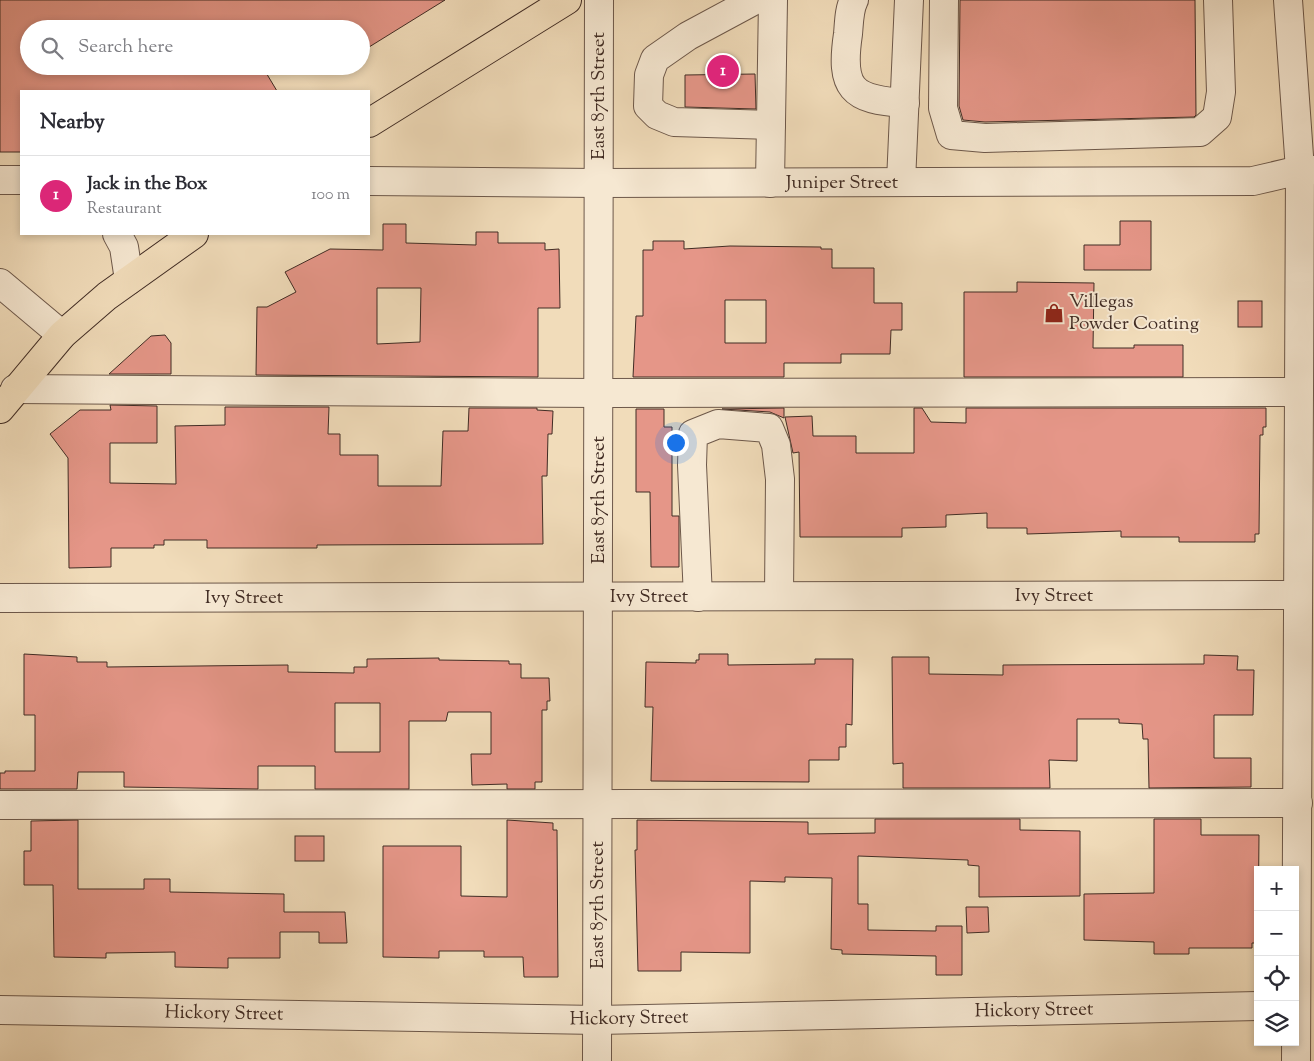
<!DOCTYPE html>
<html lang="en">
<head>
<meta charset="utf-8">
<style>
  :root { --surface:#fff; --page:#f2f2f3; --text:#2b2b33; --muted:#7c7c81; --line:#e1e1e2; --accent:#db2777 }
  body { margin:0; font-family:"Sorts Mill Goudy",serif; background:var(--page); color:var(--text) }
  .controls { position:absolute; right:15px; bottom:15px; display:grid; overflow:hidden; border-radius:0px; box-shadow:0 2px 8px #0003 }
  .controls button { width:45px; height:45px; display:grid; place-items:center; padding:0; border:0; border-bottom:1px solid var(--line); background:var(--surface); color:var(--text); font:25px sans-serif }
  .you { position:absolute; left:675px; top:442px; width:18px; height:18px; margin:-12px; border:4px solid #fff; border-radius:50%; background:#1a73e8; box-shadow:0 0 0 8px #1a73e833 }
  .badge { display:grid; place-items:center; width:32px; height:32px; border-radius:50%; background:var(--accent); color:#fff; font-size:16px; font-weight:700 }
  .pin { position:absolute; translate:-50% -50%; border:2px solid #fff; box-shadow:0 1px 5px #0006 }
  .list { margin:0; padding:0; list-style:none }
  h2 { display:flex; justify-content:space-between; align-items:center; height:65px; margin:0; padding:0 20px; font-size:21px }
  h2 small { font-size:16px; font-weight:400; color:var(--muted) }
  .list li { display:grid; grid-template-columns:32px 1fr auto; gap:15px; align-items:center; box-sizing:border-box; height:80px; padding:0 20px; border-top:1px solid var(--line) }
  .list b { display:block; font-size:19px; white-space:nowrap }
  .list p { margin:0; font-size:16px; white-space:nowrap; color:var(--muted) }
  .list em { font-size:16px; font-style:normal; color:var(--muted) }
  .icon { flex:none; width:28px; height:28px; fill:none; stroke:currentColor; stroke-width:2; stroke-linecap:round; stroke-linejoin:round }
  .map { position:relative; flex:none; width:1314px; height:1061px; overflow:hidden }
  .search { position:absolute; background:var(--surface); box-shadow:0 2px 8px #0003; left:20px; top:20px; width:350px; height:55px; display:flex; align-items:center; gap:12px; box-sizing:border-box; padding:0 18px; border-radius:28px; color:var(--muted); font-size:19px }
  .panel { position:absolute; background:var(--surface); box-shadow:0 2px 8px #0003; left:20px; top:90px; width:350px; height:145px; border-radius:0px }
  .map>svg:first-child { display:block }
</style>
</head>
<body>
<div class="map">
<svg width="1314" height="1061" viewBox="0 0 1314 1061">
  <rect width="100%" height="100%" fill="#f1dcba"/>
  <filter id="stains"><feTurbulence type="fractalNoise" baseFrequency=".004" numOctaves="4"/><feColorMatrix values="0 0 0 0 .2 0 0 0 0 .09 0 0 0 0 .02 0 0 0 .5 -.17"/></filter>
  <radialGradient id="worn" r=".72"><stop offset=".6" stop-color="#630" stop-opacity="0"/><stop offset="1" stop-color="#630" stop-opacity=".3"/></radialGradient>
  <g fill="#e59688" stroke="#412c24" fill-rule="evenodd">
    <path d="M0 0H445L361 52V29H29V66H262L277 91H21V152H0Z"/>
    <path d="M960 0H1195L1196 115 1194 117 985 122 963 120 959 106Z"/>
    <path d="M755 74 756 109 685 107V75Z"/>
    <path d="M1120 221H1151V270H1084V245H1120Z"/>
    <path d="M383 224H406V243L476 245V232H498V243H545V250L559 249 560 308H538V377L256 375 257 307H267L296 292 285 272 330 249 383 250ZM377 288H421L420 342 377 344Z"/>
    <path d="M653 241H684V249L730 246 821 247V249H832V268H874V303H902V330H891L890 354H841V363H784V377H633L636 316H643V250H653ZM725 300H766V343H725Z"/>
    <path d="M1017 282 1094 283 1093 348H1134V345H1183V377H964V292H1017Z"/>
    <rect x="1238" y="301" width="24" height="26"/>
    <path d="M165 335 171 343V374H109L151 336Z"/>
    <path d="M110 405 157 406V443H110V483L176 484 175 426 225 425V407H329L328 434H340V455H378V486H441L443 431H468L469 408H537V410L553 411 552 434H548L547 476H542L543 544 317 545V548H207V540H164V545H154V548H111V567L69 568 68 458 50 434 80 410H111Z"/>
    <path d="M784 408V418L770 412 722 409Z"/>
    <path d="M914 408H922L931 422 966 423V408H1266V427H1263V435H1260L1259 534H1255V542H1179V537H1121V531L1027 534V528H987V513L946 515V527L902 528V537H800L799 452 793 453 785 417 812 416 813 436H856V453H914Z"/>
    <path d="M636 409H664V427H672V516H679V567H651L650 492H636Z"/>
    <path d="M24 654 77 657V662H107V667L288 665V672L354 673V667H367V659L439 658V660L509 661V664H521V678H549L550 701H547V710H542V782H535V789H507V784L472 785 471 754H491V712H448L446 721H409V789H315V766H258V789L124 787V772H78L77 789H0V773H5V771H35V715H24ZM335 703H380V752H335Z"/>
    <path d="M699 654H728V665L815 664V659H853L852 725 846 724V747H839V760H809V782L651 781 653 707H645L646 662 696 663V660H699Z"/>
    <path d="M1204 655 1238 656 1237 670H1254L1253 715H1214V758H1251V787L1149 788 1148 739H1143L1142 724 1119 723V719H1077V761L1049 760 1050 788H903V763L893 764 892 657H929V674L1003 675V665L1204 664Z"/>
    <path d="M875 819H1020V830L1080 831V896L979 897V866L968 865V860L858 856V904H868V930L936 931V926H962V975H936V956L842 954V950L831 949 832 878 785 877V882L750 881V953L681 952V971H638L635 850H637V820L808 822V834L875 833Z"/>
    <path d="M1154 819H1201V835H1259L1258 943H1252V948H1189V954H1154V942L1084 940V894L1154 893Z"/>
    <path d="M78 820V889H144V879H170V892L284 894V912H345L347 943H319V932H280V958H228V968L175 967V952L106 953V958L54 957 53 885H24V851H31V821Z"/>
    <path d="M507 820 553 823V830H557L558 977H524L523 957H484V951H439V958L383 957V846H461V896L507 897Z"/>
    <rect x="295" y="836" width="29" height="25"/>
    <path d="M966 907H988L989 932 967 933Z"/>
  </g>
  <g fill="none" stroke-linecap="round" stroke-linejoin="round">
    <defs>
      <g id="minor">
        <path d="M755 0 688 36 655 59 649 75 648 106 657 115 674 122 771 125"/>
        <path d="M854 0C849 9 849 24 848 34 840 88 851 100 905 103"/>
        <path d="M944 0 943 108 951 135 985 138 1200 132 1217 117 1221 92 1218 0"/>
        <path d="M1288 0 1300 170 1296 1061"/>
        <path d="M0 180H21"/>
        <path d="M369 181 599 183 1253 181 1300 170H1314"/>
        <path d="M901 182 909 0"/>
        <path d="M770 183 773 0"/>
        <path d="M117 234 124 247 129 280"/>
        <path d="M0 283 62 335"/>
        <path d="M15 389 599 393 1299 392"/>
        <path d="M698 597 692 465 693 434 718 424 769 428 776 445 780 479 779 596"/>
        <path d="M0 598 1298 595"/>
        <path d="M0 805 1298 803"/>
        <path d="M0 1010 598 1020 1258 1006"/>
        <path d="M597 1061 599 0"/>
      </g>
      <g id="major">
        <path d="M369 123 567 0"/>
        <path d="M0 409 62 335 107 296 194 234"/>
      </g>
    </defs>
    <use href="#minor" stroke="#6d584a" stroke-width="30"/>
    <use href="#major" stroke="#412c24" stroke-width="30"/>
    <use href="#minor" stroke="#f6e8d2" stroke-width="28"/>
    <use href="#major" stroke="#f1dcba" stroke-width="28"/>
  </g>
  <defs>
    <symbol id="shop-bare" viewBox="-9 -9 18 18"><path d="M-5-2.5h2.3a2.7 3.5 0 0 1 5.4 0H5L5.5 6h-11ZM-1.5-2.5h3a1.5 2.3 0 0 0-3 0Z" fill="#8f2418" stroke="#f6e8d2" stroke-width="2.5" paint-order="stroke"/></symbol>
  </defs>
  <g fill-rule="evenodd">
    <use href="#shop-bare" x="1040" y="299" width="28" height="28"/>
  </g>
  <g text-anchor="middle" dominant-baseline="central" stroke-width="4" stroke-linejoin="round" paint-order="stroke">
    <g font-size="19" fill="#412c24" stroke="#f6e8d2">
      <text transform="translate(599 96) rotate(-90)">East 87th Street</text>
      <text x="842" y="183">Juniper Street</text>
      <text transform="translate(599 500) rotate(-90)">East 87th Street</text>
      <text x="1054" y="596">Ivy Street</text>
      <text x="649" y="597">Ivy Street</text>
      <text x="244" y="598">Ivy Street</text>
      <text transform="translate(598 905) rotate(-90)">East 87th Street</text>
      <text transform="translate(1034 1011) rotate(-1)">Hickory Street</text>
      <text transform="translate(224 1014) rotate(1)">Hickory Street</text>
      <text transform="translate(629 1019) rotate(-1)">Hickory Street</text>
    </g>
    <g font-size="19" fill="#412c24" stroke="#f6e8d2" text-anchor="start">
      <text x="1069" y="302">Villegas<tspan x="1069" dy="22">Powder Coating</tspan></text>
    </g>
  </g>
  <rect width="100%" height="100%" filter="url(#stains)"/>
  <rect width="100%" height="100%" fill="url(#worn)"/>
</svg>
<div class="controls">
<button>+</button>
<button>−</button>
<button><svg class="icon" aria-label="locate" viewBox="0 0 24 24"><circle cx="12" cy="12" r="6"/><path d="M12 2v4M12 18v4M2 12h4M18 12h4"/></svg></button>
<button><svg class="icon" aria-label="layers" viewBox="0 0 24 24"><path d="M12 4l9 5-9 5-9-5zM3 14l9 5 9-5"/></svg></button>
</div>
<div class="you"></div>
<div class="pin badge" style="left:723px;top:71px">1</div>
<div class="search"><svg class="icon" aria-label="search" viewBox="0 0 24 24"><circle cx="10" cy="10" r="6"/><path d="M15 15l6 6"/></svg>Search here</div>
<section class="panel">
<h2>Nearby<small></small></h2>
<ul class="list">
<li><span class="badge">1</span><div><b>Jack in the Box</b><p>Restaurant</p></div><em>100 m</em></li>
</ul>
</section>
</div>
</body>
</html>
